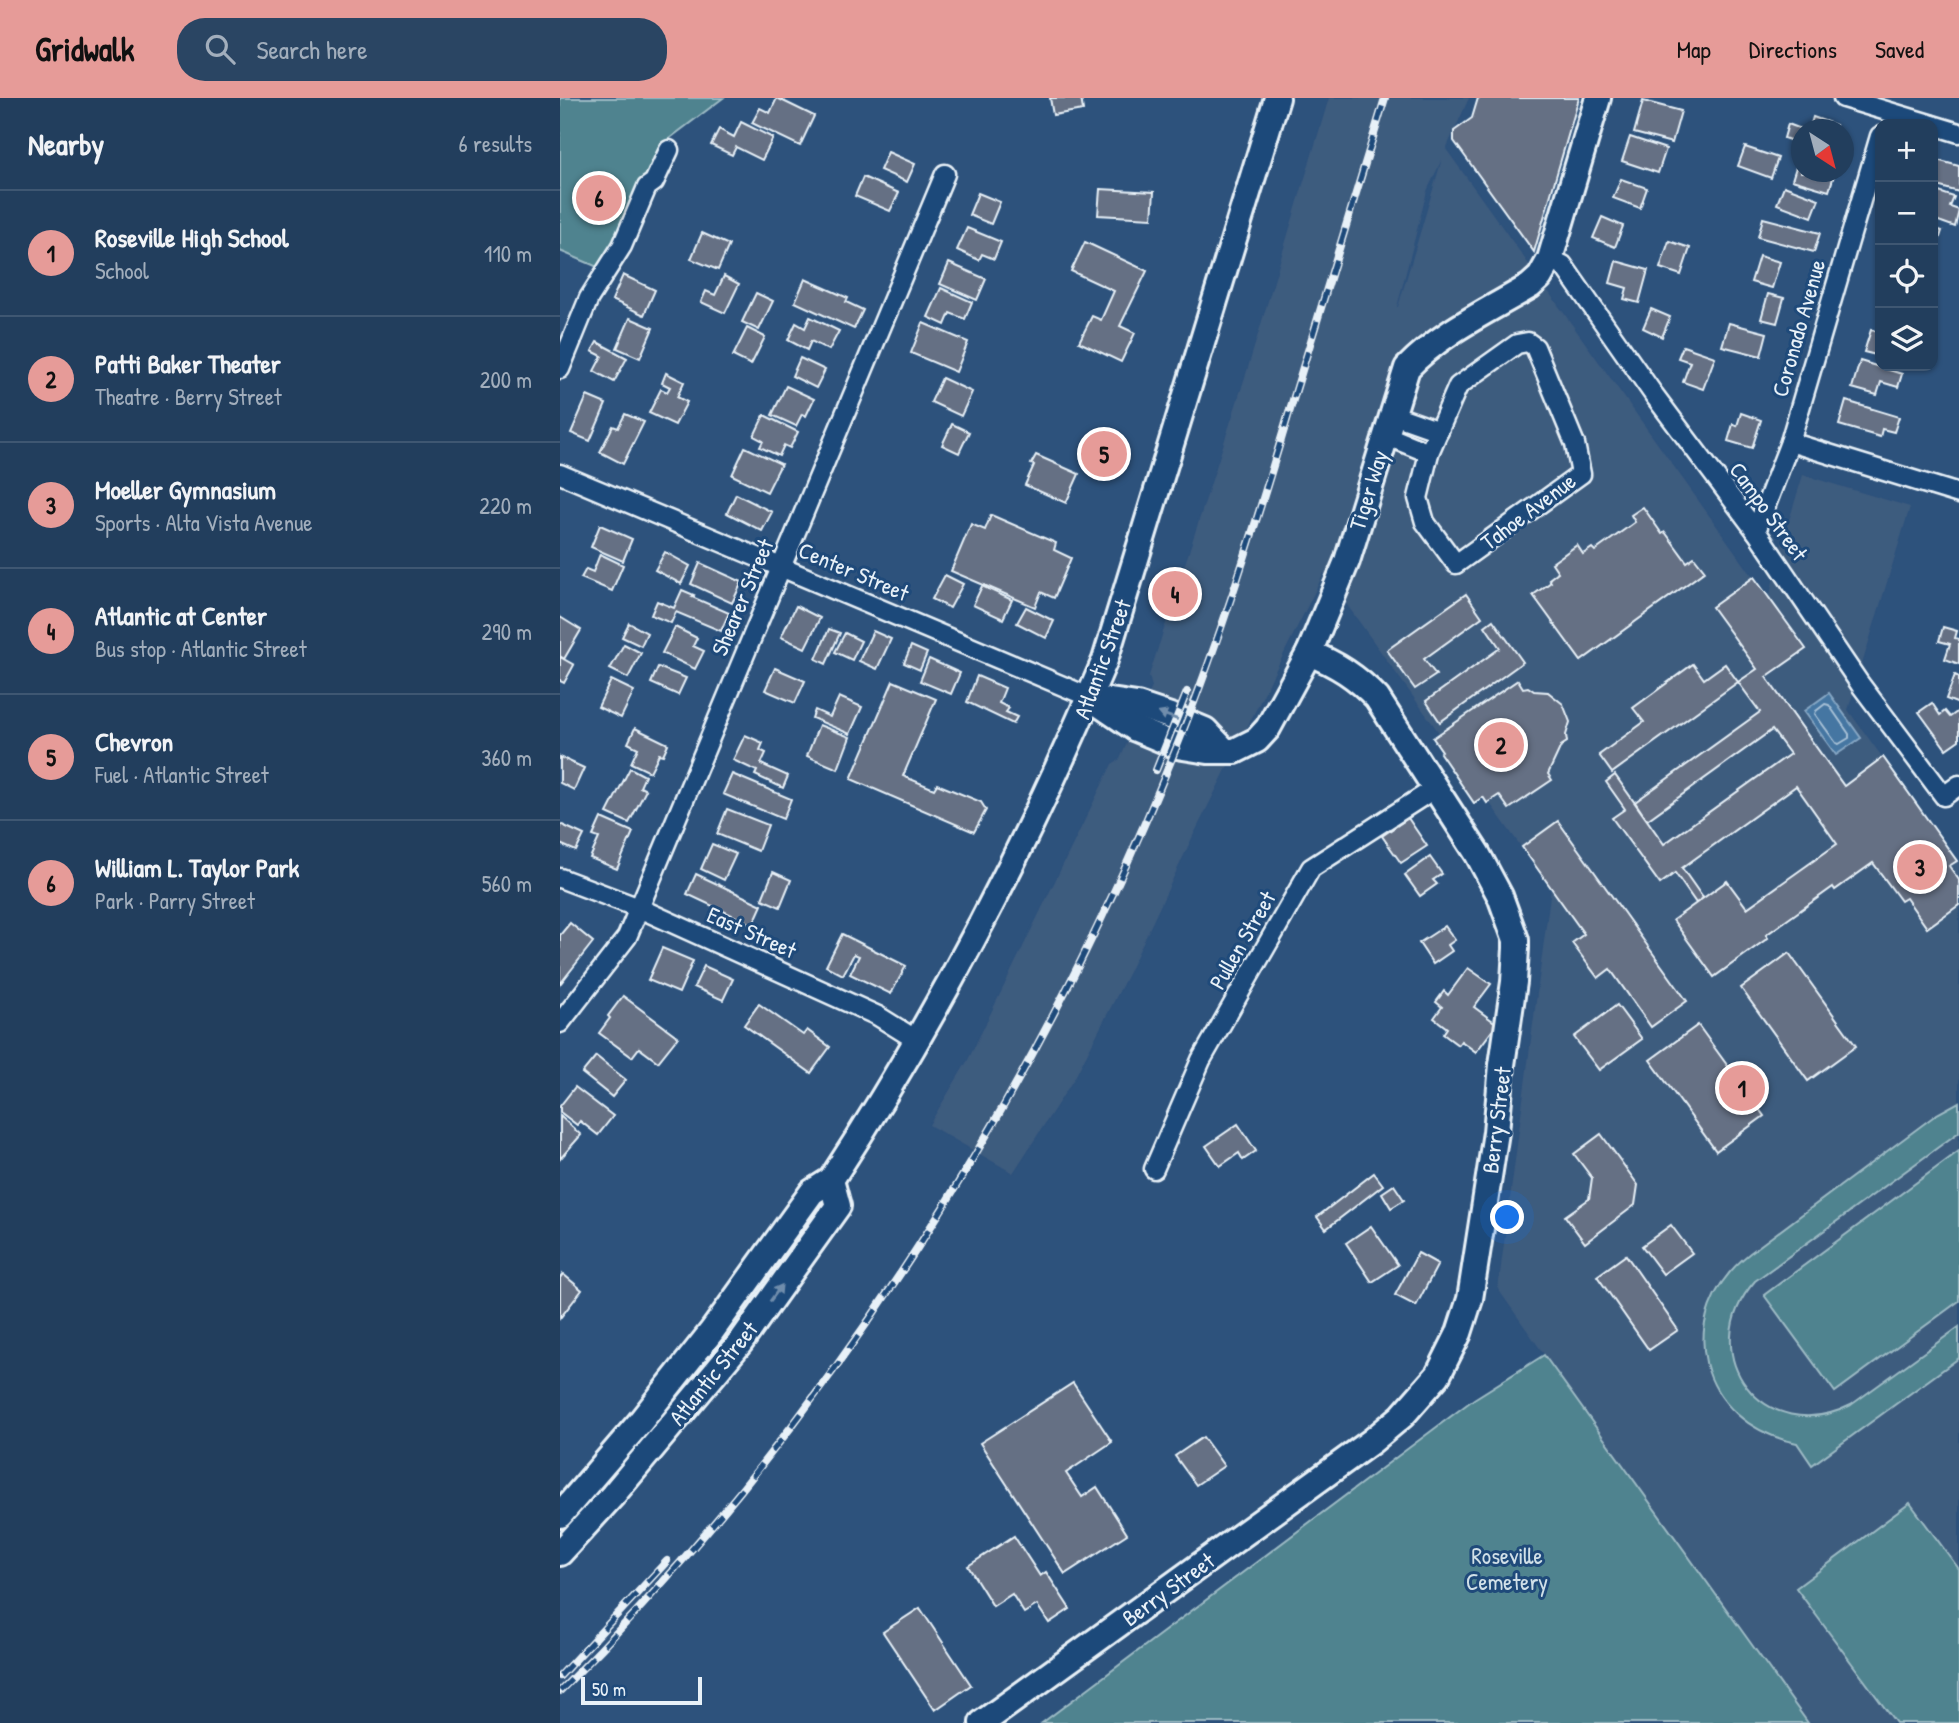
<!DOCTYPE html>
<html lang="en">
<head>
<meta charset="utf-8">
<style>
  :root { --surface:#223e5d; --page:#2a4563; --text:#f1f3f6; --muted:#a2aebc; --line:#3f5772; --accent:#e69b98 }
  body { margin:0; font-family:"Patrick Hand",sans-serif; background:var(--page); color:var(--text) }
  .controls { position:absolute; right:21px; top:21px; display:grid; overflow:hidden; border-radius:14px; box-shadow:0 2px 5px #0004 }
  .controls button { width:63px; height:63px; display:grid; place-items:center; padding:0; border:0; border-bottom:2px solid var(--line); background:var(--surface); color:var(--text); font:35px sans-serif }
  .compass { position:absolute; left:1231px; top:21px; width:63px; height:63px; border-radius:50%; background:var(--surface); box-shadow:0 2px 5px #0004; rotate:144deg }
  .scale { position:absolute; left:21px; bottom:18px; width:121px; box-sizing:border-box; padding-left:7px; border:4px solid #e8f1f8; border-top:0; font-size:19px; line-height:24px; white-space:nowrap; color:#e8f1f8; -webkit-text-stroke:5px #1f4a7a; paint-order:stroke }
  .you { position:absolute; left:948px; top:1120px; width:24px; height:24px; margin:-18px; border:5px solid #fff; border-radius:50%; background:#1a73e8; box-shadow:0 0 0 10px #1a73e833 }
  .badge { display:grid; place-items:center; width:46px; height:46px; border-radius:50%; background:var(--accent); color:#111; font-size:23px; font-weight:700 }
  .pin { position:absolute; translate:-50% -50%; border:4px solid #fff; box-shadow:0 2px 7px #0006 }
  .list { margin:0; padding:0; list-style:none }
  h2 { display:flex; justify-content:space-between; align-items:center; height:91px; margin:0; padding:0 28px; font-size:30px }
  h2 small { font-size:23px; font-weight:400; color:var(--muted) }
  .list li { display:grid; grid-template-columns:46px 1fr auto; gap:21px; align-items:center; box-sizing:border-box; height:126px; padding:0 28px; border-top:2px solid var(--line) }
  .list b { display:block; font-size:26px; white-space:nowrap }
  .list p { margin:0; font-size:23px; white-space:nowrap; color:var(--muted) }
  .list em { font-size:23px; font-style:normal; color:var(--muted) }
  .icon { flex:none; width:38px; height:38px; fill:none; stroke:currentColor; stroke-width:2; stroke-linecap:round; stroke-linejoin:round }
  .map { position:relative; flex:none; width:1399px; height:1625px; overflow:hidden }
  header { display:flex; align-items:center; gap:42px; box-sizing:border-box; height:98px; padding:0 35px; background:var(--accent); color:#111 }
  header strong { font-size:33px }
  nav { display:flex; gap:38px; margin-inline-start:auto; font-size:24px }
  .search { width:490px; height:63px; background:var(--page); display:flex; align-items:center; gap:18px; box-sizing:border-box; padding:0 24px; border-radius:28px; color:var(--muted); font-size:26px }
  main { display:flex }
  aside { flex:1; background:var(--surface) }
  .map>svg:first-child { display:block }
</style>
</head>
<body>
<header>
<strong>Gridwalk</strong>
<div class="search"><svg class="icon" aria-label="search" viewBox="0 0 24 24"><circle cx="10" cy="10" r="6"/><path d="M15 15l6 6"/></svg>Search here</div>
<nav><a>Map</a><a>Directions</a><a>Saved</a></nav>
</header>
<main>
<aside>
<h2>Nearby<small>6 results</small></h2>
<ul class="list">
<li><span class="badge">1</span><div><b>Roseville High School</b><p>School</p></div><em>110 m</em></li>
<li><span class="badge">2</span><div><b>Patti Baker Theater</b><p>Theatre · Berry Street</p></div><em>200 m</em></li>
<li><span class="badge">3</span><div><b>Moeller Gymnasium</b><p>Sports · Alta Vista Avenue</p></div><em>220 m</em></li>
<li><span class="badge">4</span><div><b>Atlantic at Center</b><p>Bus stop · Atlantic Street</p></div><em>290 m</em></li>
<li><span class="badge">5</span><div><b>Chevron</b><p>Fuel · Atlantic Street</p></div><em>360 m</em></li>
<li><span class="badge">6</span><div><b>William L. Taylor Park</b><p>Park · Parry Street</p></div><em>560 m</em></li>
</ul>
</aside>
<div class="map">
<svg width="1399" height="1625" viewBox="0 0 1399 1625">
  <rect width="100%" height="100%" fill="#2d527c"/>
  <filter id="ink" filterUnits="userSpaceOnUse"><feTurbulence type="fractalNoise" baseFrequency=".0143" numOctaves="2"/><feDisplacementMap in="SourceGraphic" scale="14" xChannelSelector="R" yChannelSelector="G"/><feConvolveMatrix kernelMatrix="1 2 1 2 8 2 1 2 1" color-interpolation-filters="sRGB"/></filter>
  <g filter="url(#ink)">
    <path fill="#3e5b7e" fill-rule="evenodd" d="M769 0H909L886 51 1209 501 1222 445 1243 377 1350 409 1288 612 1399 765V1625H1243L938 1191 991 790 764 475 632 740 570 872 515 979 453 1075 369 1027 408 962 552 666 560 661 592 589 589 578 687 273ZM882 61 838 209H837L867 93Z"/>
    <g fill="#50838f" stroke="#9cbac4" stroke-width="2">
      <path d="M0 0H163L101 47 47 173 0 153Z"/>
      <path d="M1399 1004V1034L1195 1183C1131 1256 1205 1351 1291 1307L1399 1229V1260L1252 1367 1237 1345C1138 1325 1110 1218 1190 1155L1377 1016Z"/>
      <path d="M1399 1053V1203L1275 1294 1204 1197Z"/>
      <path d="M984 1257 1248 1625H482L914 1301Z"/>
      <path d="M1350 1405 1399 1471V1625H1336L1236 1490Z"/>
    </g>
    <path fill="#4576a2" stroke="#86a7c4" stroke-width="2" d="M1269 595 1301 640 1276 657 1244 613Z"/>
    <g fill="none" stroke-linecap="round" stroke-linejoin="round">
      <path stroke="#a7c0d6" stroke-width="2" d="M1265 606 1269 607 1289 636V640L1279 646 1276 645 1255 616 1256 613Z"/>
    </g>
    <g fill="#657084" stroke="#e8f1f8" stroke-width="2">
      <path d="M217 0 254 18 240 48 192 25 200 10 210 15Z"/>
      <path d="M490 0H521L523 12 493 17Z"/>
      <path d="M918 0H1019L974 154 894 43V33L912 20Z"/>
      <path d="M1083 3 1121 13 1112 45 1074 35Z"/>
      <path d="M1253 19 1276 27 1274 32H1249Z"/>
      <path d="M181 24 213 40 202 62 176 49 172 57 151 47 159 31 174 39Z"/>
      <path d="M1228 26 1244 32H1241V46L1224 40Z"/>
      <path d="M1070 39 1106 51 1098 75 1062 63Z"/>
      <path d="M1185 49 1218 60 1211 80 1178 68Z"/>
      <path d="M328 54 355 66 347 84 320 72Z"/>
      <path d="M1373 61 1399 68V94L1373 87Z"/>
      <path d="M1237 66 1241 68V74H1275L1269 93 1232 82Z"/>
      <path d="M303 79 339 95 330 113 295 98Z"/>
      <path d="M1061 81 1087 90 1080 110 1053 100Z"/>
      <path d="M1224 88 1259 101 1252 119 1217 106Z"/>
      <path d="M540 91 594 94 592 120 538 117Z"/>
      <path d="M1373 92 1394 99 1390 109 1399 112 1395 129 1373 121Z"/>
      <path d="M418 95 440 104 431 126 409 117Z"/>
      <path d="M1042 119 1063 128 1055 149 1033 140Z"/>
      <path d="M1203 120 1260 135 1254 154 1198 139Z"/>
      <path d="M407 130 441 144 434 161 422 156 419 162 397 152Z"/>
      <path d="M1373 130 1382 133 1373 161Z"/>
      <path d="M142 135 169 147 158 172 131 161Z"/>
      <path d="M1109 143 1130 150 1121 177 1100 170Z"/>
      <path d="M525 144 587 173 560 228 575 235 561 264 519 244 532 218 541 222 554 193 511 173Z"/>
      <path d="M1199 158 1220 164 1212 190 1191 184Z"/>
      <path d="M1056 163 1088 172 1079 205 1064 201 1067 190 1050 185Z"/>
      <path d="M389 165 426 181 417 202 380 186Z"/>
      <path d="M63 177 95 192 84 217 52 202Z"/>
      <path d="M164 178 179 186 165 215 141 204 146 193 155 197Z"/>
      <path d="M245 181 288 200 286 204 303 212 294 231 235 204Z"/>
      <path d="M381 190 412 204 405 221 390 215 385 227 368 219Z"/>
      <path d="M196 195 213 203 199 232 182 224Z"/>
      <path d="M1208 196 1224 200 1217 225 1201 221Z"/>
      <path d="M1091 211 1110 219 1102 239 1083 230Z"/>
      <path d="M250 219 279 233 269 252 251 243 247 252 228 242 236 225 245 230Z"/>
      <path d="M70 220 93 230 80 260 57 250Z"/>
      <path d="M363 225 408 244 396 274 351 255Z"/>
      <path d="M1169 225 1207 235 1201 258 1162 248Z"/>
      <path d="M187 230 205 239 191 267 173 258Z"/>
      <path d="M1311 232 1320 234V258L1304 254Z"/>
      <path d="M37 244 67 260 54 284 34 273 42 258 32 253Z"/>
      <path d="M1123 248 1155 259 1143 291 1123 284 1130 264 1118 260Z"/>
      <path d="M240 260 265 272 256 290 232 278Z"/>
      <path d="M1300 263 1342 276 1338 289 1321 284 1317 297 1292 290Z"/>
      <path d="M106 275 124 284 117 299 127 304 115 327 89 315 101 291 107 294 110 289 102 285Z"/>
      <path d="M382 280 412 294 401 318 371 304Z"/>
      <path d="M226 288 254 301 246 318 242 316 236 328 212 317Z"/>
      <path d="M27 298 46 306 30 343 11 335Z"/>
      <path d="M1286 303 1339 319 1334 334 1322 331 1320 339 1279 327Z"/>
      <path d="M1181 315 1201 322 1192 350 1168 343 1173 326 1177 328Z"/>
      <path d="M65 316 84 324 63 366 40 354 53 328 58 330Z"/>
      <path d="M204 317 238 334 230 350 224 347 219 358 200 349 203 343 194 338Z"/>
      <path d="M392 326 409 334 399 355 382 347Z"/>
      <path d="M534 346 560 355 554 371 528 362Z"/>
      <path d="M185 349 221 366 207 394 172 377Z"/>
      <path d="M476 357 519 376 506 405 465 387 474 367 471 366Z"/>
      <path d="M176 396 212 414 202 433 167 415Z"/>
      <path d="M1083 409 1102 436 1105 434 1127 464 1134 459 1145 473 1021 563 973 497 991 484 989 481 998 474 992 465 1017 447 1023 456 1032 450 1035 453 1075 424 1071 417Z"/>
      <path d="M431 417 496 445 494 452 511 460 494 500 481 494 475 509 391 473 411 426 425 432Z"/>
      <path d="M40 427 72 441 63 463 31 449Z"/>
      <path d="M105 454 130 468 121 486 95 472Z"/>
      <path d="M40 456 63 467 52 493 21 480 26 471 33 474Z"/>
      <path d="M140 465 182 484 172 505 131 486Z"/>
      <path d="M385 477 403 486 390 510 372 501Z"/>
      <path d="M1194 479 1246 551 1206 579 1284 688 1323 659 1397 763 1389 768 1399 782V807L1367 830 1346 800 1341 803 1313 765 1275 792 1273 789 1206 837 1208 840 1154 879 1113 822 1167 783 1187 810 1277 746 1236 688 1122 770 1143 800 1136 805 1115 775 1100 786 1052 720 1065 711 1046 684 1055 677 1104 746 1230 656 1212 632 1087 722 1075 704 1200 614 1178 584 1197 571 1152 509Z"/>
      <path d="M422 488 452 502 443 521 413 507Z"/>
      <path d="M122 492 134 497 132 499 169 515 161 533 116 514 111 525 91 517 97 503 114 510Z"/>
      <path d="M906 496 922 519 864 561 876 577 855 591 827 552Z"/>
      <path d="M236 508 260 520 245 550 221 539Z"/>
      <path d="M466 509 494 523 486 540 457 525Z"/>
      <path d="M0 519 21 532 4 561 0 558Z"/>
      <path d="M933 522 963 564 880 624 866 603 940 550 925 528Z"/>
      <path d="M69 525 87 535 81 548 62 539Z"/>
      <path d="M115 529 137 540 133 548 144 553 135 571 102 555Z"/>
      <path d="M1383 529 1397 533 1395 540 1399 541V566L1385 561 1390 546 1379 543Z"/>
      <path d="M269 531 280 535 266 566 256 561Z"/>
      <path d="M313 533 331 541 317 571 299 563Z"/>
      <path d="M285 535 301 543 292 562 275 554Z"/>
      <path d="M64 546 81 555 68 580 50 571Z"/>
      <path d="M351 548 367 555 360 572 344 565Z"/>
      <path d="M0 559 14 567 4 585 0 583Z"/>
      <path d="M369 561 400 575 391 596 360 583Z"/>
      <path d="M1133 566 1144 581 1165 566 1178 584 1052 675 1039 657 1084 624 1073 610Z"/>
      <path d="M98 569 126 580 118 597 91 585Z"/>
      <path d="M215 570 245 583 235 605 205 592Z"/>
      <path d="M1395 577 1399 579V606L1386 601Z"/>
      <path d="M417 578 445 590 439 605 449 610 446 614 457 619 453 626 407 604Z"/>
      <path d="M51 582 74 593 61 620 38 609Z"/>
      <path d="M958 582 963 590 968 589 974 593 988 594 1003 606 1010 624 1006 637 1007 644 1001 648 988 676 992 682 949 711 939 697 927 705 923 699 914 705 880 655 882 653 873 640Z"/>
      <path d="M333 583 376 601 343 678 374 691 377 686 421 704 426 712 414 734 291 681Z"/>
      <path d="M279 599 302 609 290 636 252 620 255 612 270 619Z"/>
      <path d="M1372 605 1380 617 1385 613 1390 619 1397 614 1399 617V642L1386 651 1359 614Z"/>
      <path d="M259 627 290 639 278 671 247 658Z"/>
      <path d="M75 630 108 646 103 657 99 656 90 674 71 665 78 650 68 645Z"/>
      <path d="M185 637 203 645 200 652 206 655 201 666 228 678 223 690 195 677 197 673 173 662Z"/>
      <path d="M0 659 24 670 14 692 0 685Z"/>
      <path d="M70 670 85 678 80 689 86 692 69 725 47 715Z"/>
      <path d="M172 676 231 701 223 721 163 696Z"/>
      <path d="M167 711 208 727 198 753 157 736Z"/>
      <path d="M41 720 73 734 57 771 30 760 39 740 33 738Z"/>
      <path d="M848 720 867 748 841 765 822 738Z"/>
      <path d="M998 723 1127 903 1091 929 1050 871 1038 880 1012 845 1024 836 962 749Z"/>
      <path d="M0 726 24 737 16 753 0 746Z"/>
      <path d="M152 746 176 756 164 782 141 771Z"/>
      <path d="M870 759 882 776 873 782 877 786 860 798 845 777Z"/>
      <path d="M213 774 231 782 220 809 202 801Z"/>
      <path d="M136 776 202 807 193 827 127 796Z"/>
      <path d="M10 825 33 844 0 886V837Z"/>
      <path d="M885 828 895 842 888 847 892 853 873 866 859 845Z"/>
      <path d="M282 836 346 868 331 896 290 876 299 858 294 856 283 877 266 868Z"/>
      <path d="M102 850 133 863 119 895 88 882Z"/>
      <path d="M1229 855 1296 948 1248 983 1181 890Z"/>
      <path d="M144 868 173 881 163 902 134 889Z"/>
      <path d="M908 870 931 886 914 909 937 926 916 954 901 943 898 947 883 936 887 930 874 920 882 909 876 904 884 893 888 897Z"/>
      <path d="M63 898 118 939 98 964 79 950 72 959 39 935 50 920 48 918Z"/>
      <path d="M199 906 243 937 247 932 270 949 251 975 184 927Z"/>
      <path d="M1057 907 1082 941 1039 972 1014 939Z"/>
      <path d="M1138 927 1204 1018 1156 1053 1090 962Z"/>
      <path d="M36 958 66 982 52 999 22 975Z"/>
      <path d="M15 989 53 1018 38 1037 20 1023 17 1027 0 1014V1008Z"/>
      <path d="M0 1018 21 1037 0 1061Z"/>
      <path d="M678 1026 696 1053 683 1062 679 1055 660 1068 646 1048Z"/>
      <path d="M1041 1036 1078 1087 1075 1107 1025 1145 1005 1118 1029 1101 1032 1080 1014 1056Z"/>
      <path d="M814 1075 823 1087 766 1131 757 1119Z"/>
      <path d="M834 1087 844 1102 831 1110 822 1095Z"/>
      <path d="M1111 1127 1132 1155 1103 1176 1082 1148Z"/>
      <path d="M811 1128 838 1167 812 1184 786 1145Z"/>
      <path d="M858 1155 878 1166 856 1208 835 1197Z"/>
      <path d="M1066 1157 1118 1232 1089 1252 1037 1178Z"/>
      <path d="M3 1176 22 1192 0 1220V1180Z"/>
      <path d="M513 1285 552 1344 506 1375 522 1399 537 1389 567 1436 505 1476 420 1345Z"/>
      <path d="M643 1339 664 1368 636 1387 615 1358Z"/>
      <path d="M454 1438 480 1478 486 1474 510 1511 489 1525 477 1507 464 1515 452 1496 433 1508 408 1468Z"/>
      <path d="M360 1510 411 1587 375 1612 323 1534Z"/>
    </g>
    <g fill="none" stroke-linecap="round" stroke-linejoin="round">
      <defs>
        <g id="street">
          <path d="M1283 0 1370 26"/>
          <path d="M1373 27 1399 35"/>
          <path d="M990 161 1003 167 1094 297 1196 433 1300 586 1384 698 1399 687"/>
          <path d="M968 244 975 249 1015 346 1021 376 896 466 865 424 858 400 869 355 898 288 957 246Z"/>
          <path d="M0 271 29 200 62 148 87 89 94 84 109 52"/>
          <path d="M831 316 879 333"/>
          <path d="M825 337 869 355"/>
          <path d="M1230 344 1399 396"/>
          <path d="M0 376 529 599"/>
          <path d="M1196 433 1230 344 1320 38"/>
          <path d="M0 780 79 810 318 918 358 943"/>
          <path d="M0 925 67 839 385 76"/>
          <path d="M594 1071 641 962 751 770 874 691"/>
        </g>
        <g id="secondary">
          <path d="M529 599 576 631 617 648 648 653H675L697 642 708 630 749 555 787 463 847 270C880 235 928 213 970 188L980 179 990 161 1038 0"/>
          <path d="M537 601 577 607 616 620 645 632 665 653"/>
          <path d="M0 1417 80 1324 152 1233 252 1094 271 1082C380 915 468 745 545 562L717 0"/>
          <path d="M0 1455 53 1397 180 1245 278 1108 271 1082"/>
          <path d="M422 1625 812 1343 842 1318 878 1277 899 1235 910 1201 936 1034 942 967 954 884 956 850V842L940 798 917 755 817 600C797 579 777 566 749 555"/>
        </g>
      </defs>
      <use href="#street" stroke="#e8f1f8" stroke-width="23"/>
      <use href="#secondary" stroke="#e8f1f8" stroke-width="30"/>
      <use href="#street" stroke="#1f4a7a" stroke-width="18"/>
      <use href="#secondary" stroke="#1f4a7a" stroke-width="24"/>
      <defs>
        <g id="rail">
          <path d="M596 672 627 594"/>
          <path d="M0 1578 107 1463"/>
          <path d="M0 1593C268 1326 479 994 619 643 662 536 696 425 729 315 761 210 793 105 825 0"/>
        </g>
      </defs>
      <use href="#rail" stroke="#e8f1f8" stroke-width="8"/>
      <use href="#rail" stroke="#1f4a7a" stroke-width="5" stroke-dasharray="16" stroke-linecap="butt"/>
    </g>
    <defs><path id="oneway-solid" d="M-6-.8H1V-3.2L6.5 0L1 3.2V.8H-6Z" transform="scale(1.75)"/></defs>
    <g fill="#6f8dac">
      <use href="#oneway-solid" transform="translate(608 618) rotate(-160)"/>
      <use href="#oneway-solid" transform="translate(216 1195) rotate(-54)"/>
    </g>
  </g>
  <g text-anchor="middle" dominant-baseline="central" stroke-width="6" stroke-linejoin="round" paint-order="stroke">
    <g font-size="23" fill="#e8f1f8" stroke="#1f4a7a">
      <text transform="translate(1238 230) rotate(-74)">Coronado Avenue</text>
      <text transform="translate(808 392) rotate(-73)">Tiger Way</text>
      <text transform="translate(968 413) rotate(-37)">Tahoe Avenue</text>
      <text transform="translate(1209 413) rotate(54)">Campo Street</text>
      <text transform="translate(294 473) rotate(23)">Center Street</text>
      <text transform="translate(182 499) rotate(-67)">Shearer Street</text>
      <text transform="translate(542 561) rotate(-70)">Atlantic Street</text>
      <text transform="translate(192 834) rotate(24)">East Street</text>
      <text transform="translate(682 842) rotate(-60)">Pullen Street</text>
      <text transform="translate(936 1022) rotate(-83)">Berry Street</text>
      <text transform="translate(153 1275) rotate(-51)">Atlantic Street</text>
      <text transform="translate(608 1491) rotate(-36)">Berry Street</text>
    </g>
    <g font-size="23" fill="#d1e0e8" stroke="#1f4a7a">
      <text x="947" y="1457">Roseville<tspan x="947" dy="26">Cemetery</tspan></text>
    </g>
  </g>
</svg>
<div class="controls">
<button>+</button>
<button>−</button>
<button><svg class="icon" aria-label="locate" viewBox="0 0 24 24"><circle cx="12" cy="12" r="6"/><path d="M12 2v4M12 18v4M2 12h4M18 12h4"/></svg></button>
<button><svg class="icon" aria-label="layers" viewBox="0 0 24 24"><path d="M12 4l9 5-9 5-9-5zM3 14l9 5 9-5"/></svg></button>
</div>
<svg class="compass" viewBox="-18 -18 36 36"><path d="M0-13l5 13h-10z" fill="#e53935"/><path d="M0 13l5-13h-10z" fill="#a2aebc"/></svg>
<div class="scale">50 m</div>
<div class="you"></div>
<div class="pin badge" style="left:1182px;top:990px">1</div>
<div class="pin badge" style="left:941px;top:647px">2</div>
<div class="pin badge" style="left:1360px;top:769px">3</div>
<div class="pin badge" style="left:615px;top:496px">4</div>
<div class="pin badge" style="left:544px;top:356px">5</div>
<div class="pin badge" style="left:39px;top:100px">6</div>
</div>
</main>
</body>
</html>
